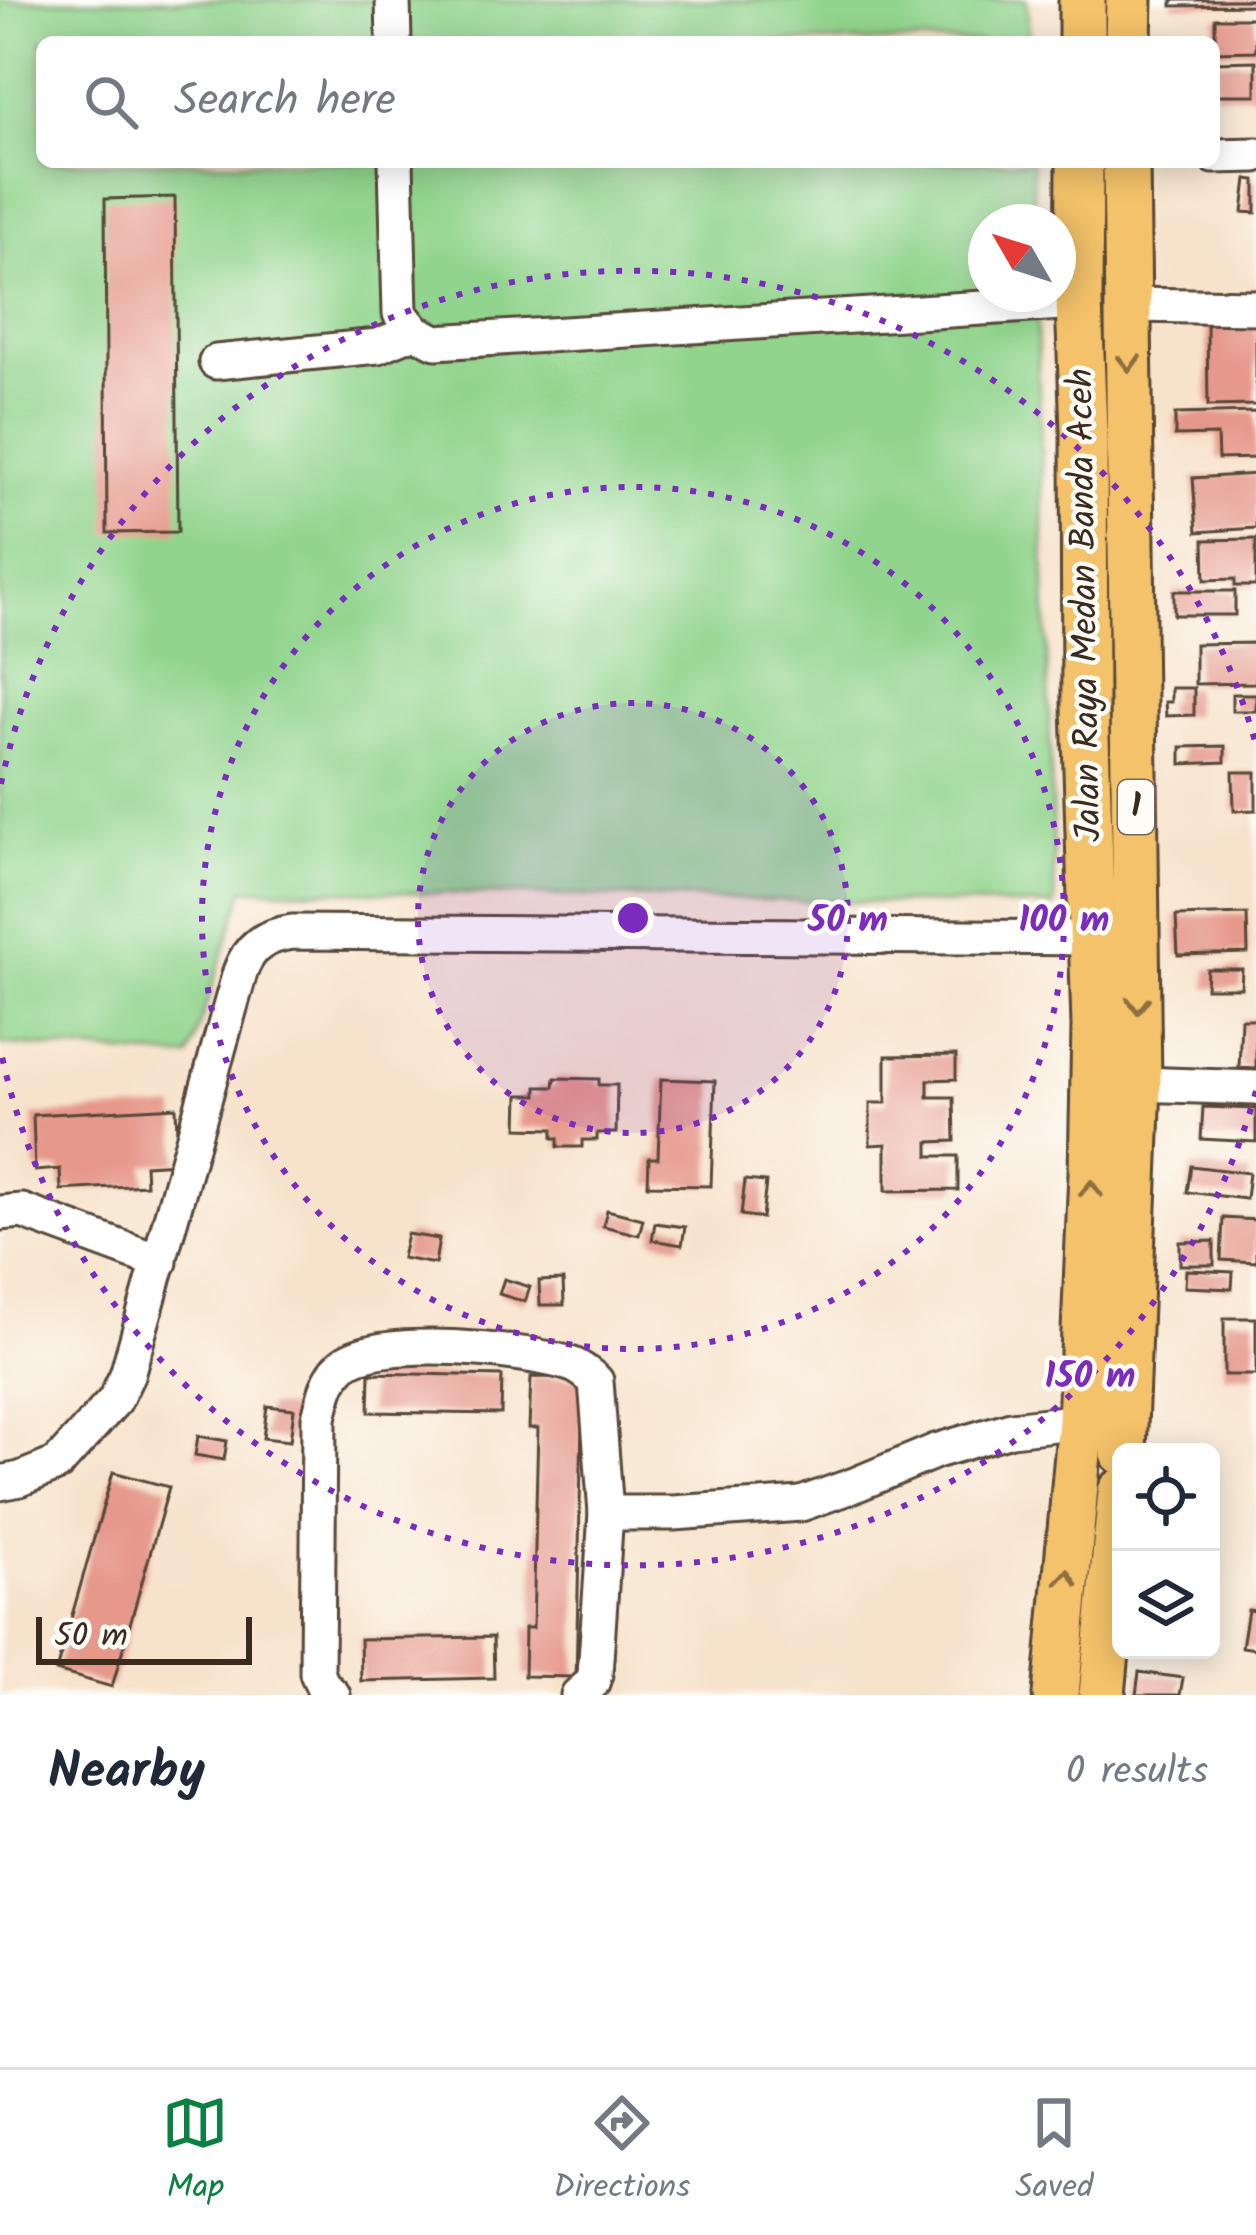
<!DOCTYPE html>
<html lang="en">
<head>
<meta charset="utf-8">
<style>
  :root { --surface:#fff; --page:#f2f2f3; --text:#1f2937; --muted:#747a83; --line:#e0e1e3; --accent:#0b8043 }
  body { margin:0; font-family:Kalam,sans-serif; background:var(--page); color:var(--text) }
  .controls { position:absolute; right:36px; bottom:36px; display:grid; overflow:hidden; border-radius:18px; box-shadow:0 6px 30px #0003 }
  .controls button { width:108px; height:108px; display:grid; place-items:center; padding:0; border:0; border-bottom:3px solid var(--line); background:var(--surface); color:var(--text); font:60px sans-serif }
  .compass { position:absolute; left:968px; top:204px; width:108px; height:108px; border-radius:50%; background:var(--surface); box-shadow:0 6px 30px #0003; rotate:309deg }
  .scale { position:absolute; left:36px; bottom:30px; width:216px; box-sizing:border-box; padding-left:12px; border:6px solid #3b2a1e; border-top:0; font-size:33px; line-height:42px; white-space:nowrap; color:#3b2a1e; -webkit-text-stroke:9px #fdfcf7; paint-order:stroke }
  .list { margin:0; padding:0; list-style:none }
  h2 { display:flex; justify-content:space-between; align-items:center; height:156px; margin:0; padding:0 48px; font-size:51px }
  h2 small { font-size:39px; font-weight:400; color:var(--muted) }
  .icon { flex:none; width:66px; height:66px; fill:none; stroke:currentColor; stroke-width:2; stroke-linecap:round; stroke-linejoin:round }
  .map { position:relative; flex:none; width:1256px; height:1695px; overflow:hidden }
  .search { position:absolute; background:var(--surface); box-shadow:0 6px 30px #0003; left:36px; right:36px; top:36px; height:132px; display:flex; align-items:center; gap:30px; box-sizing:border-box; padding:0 42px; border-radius:18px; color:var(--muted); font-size:45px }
  .sheet { height:372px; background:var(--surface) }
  nav { display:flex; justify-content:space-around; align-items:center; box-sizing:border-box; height:168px; border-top:3px solid var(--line); background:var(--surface); font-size:33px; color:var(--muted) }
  nav a { display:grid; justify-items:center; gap:6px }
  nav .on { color:var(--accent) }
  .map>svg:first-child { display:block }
</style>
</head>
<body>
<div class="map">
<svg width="1256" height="1695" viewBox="0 0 1256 1695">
  <rect width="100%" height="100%" fill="#fdfcf7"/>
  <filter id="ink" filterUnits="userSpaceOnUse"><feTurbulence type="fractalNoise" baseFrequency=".00833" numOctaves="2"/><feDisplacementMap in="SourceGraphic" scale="24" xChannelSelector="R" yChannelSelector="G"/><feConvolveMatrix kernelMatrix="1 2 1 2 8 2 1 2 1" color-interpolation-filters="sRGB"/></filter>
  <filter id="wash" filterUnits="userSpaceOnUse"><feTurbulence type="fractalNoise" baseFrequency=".004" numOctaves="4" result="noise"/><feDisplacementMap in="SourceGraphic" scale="48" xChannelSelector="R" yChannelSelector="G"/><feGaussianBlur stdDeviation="2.7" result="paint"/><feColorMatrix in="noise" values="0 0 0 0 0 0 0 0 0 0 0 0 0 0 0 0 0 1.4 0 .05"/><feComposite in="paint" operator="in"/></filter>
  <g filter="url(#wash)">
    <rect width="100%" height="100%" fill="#f7e3cc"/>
    <path fill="#91d48d" stroke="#667f56" stroke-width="3" d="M0 0H1027L1029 42H42V162H1032L1034 222H986V294H1036L1055 906 244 889 189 1058 0 1044Z"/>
    <g id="blocks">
      <g fill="#e6988b">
        <path d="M1172 0H1256V5L1172 6Z"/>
        <path d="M1215 18H1256V51L1214 52V42H1208V36H1215Z"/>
        <path d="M1256 61V95H1215L1214 62Z"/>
        <path d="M1247 179 1256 180V213L1243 212Z"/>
        <path d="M175 197 178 532 107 533 105 199Z"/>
        <path d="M1256 323V405L1208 406 1207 324Z"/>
        <path d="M1256 412V458L1218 459 1217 435 1175 436V414Z"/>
        <path d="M1256 474V528L1197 532 1193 478Z"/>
        <path d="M1256 539V586H1235V579L1205 580 1204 540Z"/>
        <rect x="1174" y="591" width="61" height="24"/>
        <path d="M1256 643V683L1195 684V644Z"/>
        <path d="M1171 688H1194V715L1166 716 1165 702H1171Z"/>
        <rect x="1232" y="694" width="24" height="17"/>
        <path d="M1225 746V762L1181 764V747Z"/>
        <path d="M1233 772H1256V810L1234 811Z"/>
        <path d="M1247 914 1248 953 1178 955 1176 916Z"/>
        <path d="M1207 969H1242L1241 988H1206Z"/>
        <path d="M1241 1019H1256V1069L1239 1068Z"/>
        <path d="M956 1055V1079L928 1080V1097H954L955 1141 929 1142V1156H958V1190L886 1191V1144L870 1145V1103H886V1056Z"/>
        <path d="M555 1078 599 1079V1085H617L616 1133H597V1140H582V1147H558V1138H553V1129L518 1128 519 1095H537V1087H554Z"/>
        <path d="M661 1079 715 1081 711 1186 648 1185 649 1158H658Z"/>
        <path d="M176 1107 178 1163 145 1165 146 1185 61 1190 60 1169 35 1171 33 1115Z"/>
        <path d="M1203 1107 1256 1109V1142L1201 1139Z"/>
        <path d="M1191 1166 1249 1173 1246 1199 1187 1192Z"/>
        <path d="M745 1180 766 1182 762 1218 741 1215Z"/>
        <path d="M607 1210 643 1219 639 1235 603 1226Z"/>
        <path d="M1223 1218 1256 1220V1262L1221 1260Z"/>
        <path d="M655 1223 685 1227 682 1245 652 1240Z"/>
        <path d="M407 1234 439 1239 435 1264 402 1258Z"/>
        <path d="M1214 1241V1265H1180V1242Z"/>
        <path d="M1186 1270 1233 1272 1232 1289 1185 1287Z"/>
        <path d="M504 1279 530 1287 525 1302 499 1294Z"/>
        <path d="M563 1280 564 1305H540L539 1281Z"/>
        <rect x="1224" y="1318" width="32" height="57"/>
        <path d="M370 1373 502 1376 501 1414 369 1412Z"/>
        <path d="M531 1377 583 1378 576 1677 524 1676 525 1628H533L538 1428H529Z"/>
        <path d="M267 1406 294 1409 290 1441 263 1438Z"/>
        <path d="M198 1436 227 1441 224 1460 195 1455Z"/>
        <path d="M113 1472 169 1487 112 1687 56 1671Z"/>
        <path d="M1248 1610 1256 1611V1649L1242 1647Z"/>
        <path d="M493 1637 494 1678 361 1681 360 1639Z"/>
        <path d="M1139 1672 1183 1678 1180 1695H1136Z"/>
      </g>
    </g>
  </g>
  <g filter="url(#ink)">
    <use href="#blocks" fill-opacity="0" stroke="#574638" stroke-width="3"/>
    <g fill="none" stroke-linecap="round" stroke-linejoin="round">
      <defs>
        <g id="minor">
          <path d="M393 0 394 42"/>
          <path d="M1214 156 1256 155"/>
          <path d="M396 162 400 313 414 331 436 342 1079 302"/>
          <path d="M1129 305 1256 307"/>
          <path d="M216 362 378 346 414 331"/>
          <path d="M1138 1084 1256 1088"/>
          <path d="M0 1213 22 1211 160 1262"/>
          <path d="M0 1483 20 1479 57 1464 115 1400 127 1375 240 972C249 946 265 936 292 932L1093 938"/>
          <path d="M606 1513H674L801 1504 857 1484 936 1451 1011 1429 1081 1421"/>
          <path d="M333 1695 323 1686 317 1673 319 1418C324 1399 326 1381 341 1366 375 1333 529 1350 573 1365 581 1368 589 1375 596 1381L606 1513 595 1674 592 1683 578 1695"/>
        </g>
        <g id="highway">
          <path d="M1082 42V0"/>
          <path d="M1128 42 1129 0"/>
          <path d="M1123 1452 1138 1084 1126 162"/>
          <path d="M1056 1695 1081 1421 1092 1173 1095 1026 1085 706 1084 431 1079 302 1080 162"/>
          <path d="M1102 1695 1121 1492"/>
        </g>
      </defs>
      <use href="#minor" stroke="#574638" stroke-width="39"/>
      <use href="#highway" stroke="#574638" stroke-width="51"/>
      <use href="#minor" stroke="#fff" stroke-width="33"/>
      <use href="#highway" stroke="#f3c26a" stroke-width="45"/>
    </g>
    <defs><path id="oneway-chevron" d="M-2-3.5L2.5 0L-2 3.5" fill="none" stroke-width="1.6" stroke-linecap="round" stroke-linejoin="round" transform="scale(3)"/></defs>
    <g stroke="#8e6e40">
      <use href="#oneway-chevron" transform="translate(1129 363) rotate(89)"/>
      <use href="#oneway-chevron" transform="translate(1138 1005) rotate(90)"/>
      <use href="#oneway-chevron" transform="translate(1091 1189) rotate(-88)"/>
      <use href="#oneway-chevron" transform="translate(1067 1578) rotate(-85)"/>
    </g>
  </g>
  <circle cx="633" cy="918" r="215" fill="#7b2cbf" fill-opacity=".12"/>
  <g fill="none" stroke="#7b2cbf" stroke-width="6" stroke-dasharray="6 12">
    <circle cx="633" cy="918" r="215"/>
    <circle cx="633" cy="918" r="431"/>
    <path d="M1256 1091A646 646 0 0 1 1 1052M1 784A646 646 0 0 1 1256 745"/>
  </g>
  <g text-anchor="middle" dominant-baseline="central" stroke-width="9" stroke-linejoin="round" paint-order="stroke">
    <rect fill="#fdfcf7" stroke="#75695f" stroke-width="3" x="1118" y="780" width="36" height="54" rx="9"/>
    <g font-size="33" font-weight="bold" fill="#3b2a1e">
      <text x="1136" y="807">1</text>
    </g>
    <g font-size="36" fill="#3b2a1e" stroke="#fdfcf7">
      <text transform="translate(1086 605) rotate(-91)">Jalan Raya Medan Banda Aceh</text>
    </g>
  </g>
  <circle cx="633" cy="918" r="18" fill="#7b2cbf" stroke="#fdfcf7" stroke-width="6"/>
  <g font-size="36" text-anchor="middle" font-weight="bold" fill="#7b2cbf" stroke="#fdfcf7" stroke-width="9" stroke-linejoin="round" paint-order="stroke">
    <text x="848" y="931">50 m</text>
    <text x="1064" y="931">100 m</text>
    <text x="1090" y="1387">150 m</text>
  </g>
</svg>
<div class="controls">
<button><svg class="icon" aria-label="locate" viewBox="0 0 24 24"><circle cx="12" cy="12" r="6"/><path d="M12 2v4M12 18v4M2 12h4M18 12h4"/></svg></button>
<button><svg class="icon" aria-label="layers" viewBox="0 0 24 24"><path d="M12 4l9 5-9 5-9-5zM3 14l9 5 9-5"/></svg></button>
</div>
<svg class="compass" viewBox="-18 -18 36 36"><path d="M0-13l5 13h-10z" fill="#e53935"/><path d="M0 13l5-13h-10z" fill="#747a83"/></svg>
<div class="scale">50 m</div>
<div class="search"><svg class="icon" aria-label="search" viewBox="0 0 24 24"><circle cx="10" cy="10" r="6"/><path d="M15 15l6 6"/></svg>Search here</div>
</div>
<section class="sheet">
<h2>Nearby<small>0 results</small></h2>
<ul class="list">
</ul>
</section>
<nav>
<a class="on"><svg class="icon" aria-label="map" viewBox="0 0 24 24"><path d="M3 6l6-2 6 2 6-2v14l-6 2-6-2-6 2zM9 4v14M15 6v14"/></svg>Map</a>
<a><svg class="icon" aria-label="directions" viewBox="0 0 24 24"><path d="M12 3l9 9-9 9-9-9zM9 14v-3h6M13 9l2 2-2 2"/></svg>Directions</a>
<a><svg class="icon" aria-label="saved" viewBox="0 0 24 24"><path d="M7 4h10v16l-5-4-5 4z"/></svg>Saved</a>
</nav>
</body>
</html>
